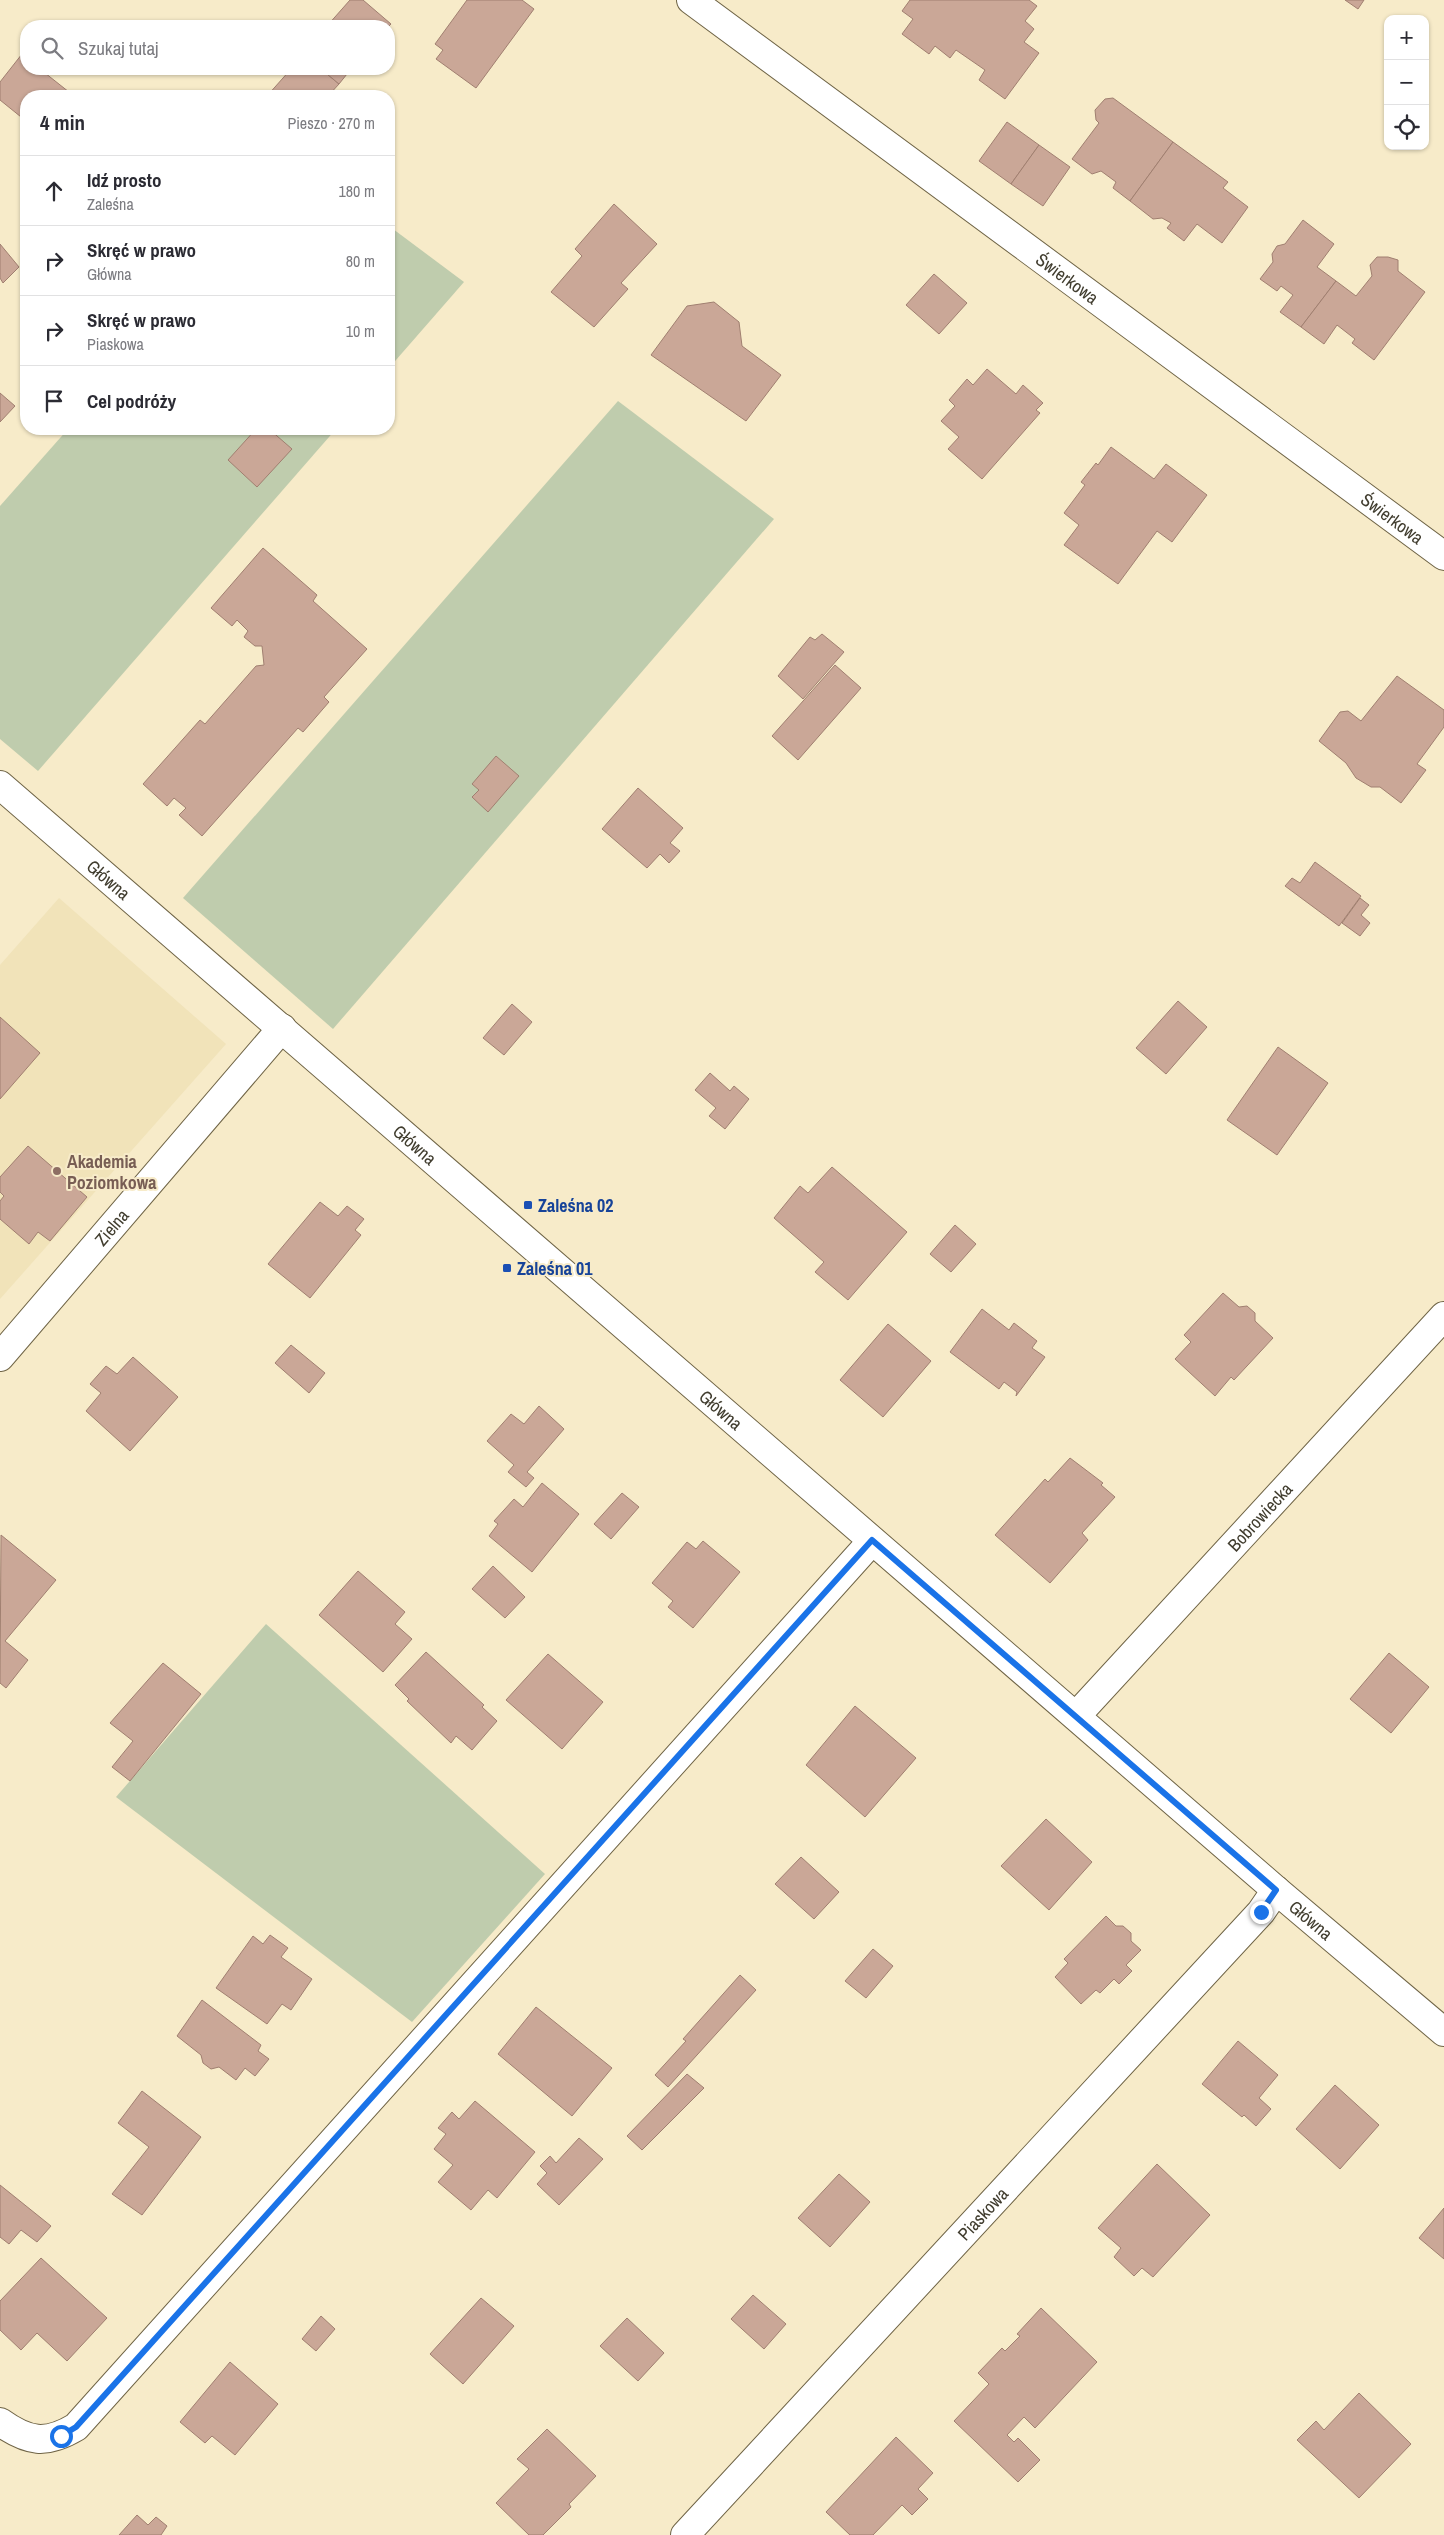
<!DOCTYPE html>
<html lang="pl">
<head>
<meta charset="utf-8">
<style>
  :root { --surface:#fff; --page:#f7f7f7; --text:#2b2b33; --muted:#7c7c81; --line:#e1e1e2 }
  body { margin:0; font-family:"Archivo Narrow",sans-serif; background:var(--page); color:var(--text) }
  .controls { position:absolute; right:15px; top:15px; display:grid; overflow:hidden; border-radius:10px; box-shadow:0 1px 4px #0004 }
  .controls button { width:45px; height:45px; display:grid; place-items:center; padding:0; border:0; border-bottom:1px solid var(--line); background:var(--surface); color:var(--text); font:25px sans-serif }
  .stop { position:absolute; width:15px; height:15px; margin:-11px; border:4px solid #1a73e8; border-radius:50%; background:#fff }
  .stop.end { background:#1a73e8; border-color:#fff; box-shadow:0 1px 5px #0008 }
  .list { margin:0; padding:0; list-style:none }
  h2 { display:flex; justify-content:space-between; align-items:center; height:65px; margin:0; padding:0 20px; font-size:21px }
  h2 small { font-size:16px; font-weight:400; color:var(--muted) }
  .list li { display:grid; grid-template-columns:32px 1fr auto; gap:15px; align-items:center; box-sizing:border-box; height:70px; padding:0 20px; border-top:1px solid var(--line) }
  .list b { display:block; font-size:19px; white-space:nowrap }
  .list p { margin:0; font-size:16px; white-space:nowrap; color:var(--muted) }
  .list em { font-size:16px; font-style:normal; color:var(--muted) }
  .icon { flex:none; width:28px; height:28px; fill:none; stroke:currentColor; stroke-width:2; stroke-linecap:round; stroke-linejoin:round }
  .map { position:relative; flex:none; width:1444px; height:2535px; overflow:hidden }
  .search { position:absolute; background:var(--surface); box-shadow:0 1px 4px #0004; left:20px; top:20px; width:375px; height:55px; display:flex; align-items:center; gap:12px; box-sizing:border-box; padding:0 18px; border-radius:20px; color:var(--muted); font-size:19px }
  .panel { position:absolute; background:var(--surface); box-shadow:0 1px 4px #0004; left:20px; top:90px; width:375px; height:345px; border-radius:20px }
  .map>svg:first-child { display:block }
</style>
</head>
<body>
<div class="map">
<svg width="1444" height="2535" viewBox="0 0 1444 2535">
  <rect width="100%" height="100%" fill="#f7ebc9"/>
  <path fill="#f1e3b9" d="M59 898 226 1044 0 1299V965Z"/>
  <g fill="#bfccad">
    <path d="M389 226 464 282 389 368Z"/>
    <path d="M618 401 774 519 333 1029 183 898Z"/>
    <path d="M68 429H336L38 771 0 739V506Z"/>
    <path d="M266 1624 545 1874 412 2022 116 1797Z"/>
  </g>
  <g fill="#caa797" stroke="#a07f70">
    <path d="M350 0H363L391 24 389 26H327Z"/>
    <path d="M467 0H522L534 9 476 88 436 59 443 50 435 44Z"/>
    <path d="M910 0H1029L1037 6 1025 21 1034 29 1024 42 1039 53 1005 99 979 80 985 70 956 50 950 58 935 46 929 54 902 34 913 19 902 11Z"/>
    <path d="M1345 0H1364L1358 9Z"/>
    <path d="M22 54 26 58V69H40L74 96H26V121L0 100V82Z"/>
    <path d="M291 69H321L339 84 328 96H267Z"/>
    <path d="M321 69H351L339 84Z"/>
    <path d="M1113 98 1173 142 1130 201 1113 188 1116 182 1101 171 1092 174 1072 159 1099 123 1096 120 1095 110 1105 99Z"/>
    <path d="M1007 122 1039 145 1011 184 979 161Z"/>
    <path d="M1173 142 1228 182 1223 188 1248 207 1222 243 1197 224 1184 241 1167 228 1171 223 1162 218 1153 219 1130 201Z"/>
    <path d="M1039 145 1070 167 1043 206 1011 184Z"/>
    <path d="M614 204 657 244 621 283 628 289 594 327 551 292 582 256 575 249Z"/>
    <path d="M1303 220 1334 244 1317 267 1336 281 1301 327 1280 312 1293 295 1281 286 1277 291 1260 279 1273 262 1272 254 1277 246 1285 244Z"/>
    <path d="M0 244 19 267 3 283 0 278Z"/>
    <path d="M1377 257H1388L1398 260V271L1425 292 1374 360 1352 343 1355 339 1337 325 1324 344 1301 327 1336 281 1356 296 1372 276 1370 265Z"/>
    <path d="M934 274 967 303 939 334 906 305Z"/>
    <path d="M714 302 739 322 742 346 781 375 746 421 651 355 687 306Z"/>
    <path d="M987 369 1016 394 1023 385 1043 403 1036 410 1040 413 982 479 948 449 959 437 941 421 955 406 949 400 967 379 973 385Z"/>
    <path d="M0 393 15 406 0 422Z"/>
    <path d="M256 429H269L292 449 257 487 228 460Z"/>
    <path d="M1111 447 1154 479 1166 464 1207 495 1172 542 1157 531 1118 584 1064 545 1079 525 1064 513 1085 485 1081 482 1096 463 1098 465Z"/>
    <path d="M263 548 317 595 313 601 367 649 324 697 329 702 303 732 298 728 202 836 179 815 186 808 174 798 167 806 143 784 200 720 205 724 256 666 264 665 262 646H255L244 637 248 631 237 620 232 626 211 608Z"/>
    <path d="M822 634 844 652 803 699 778 676 810 637 815 640Z"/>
    <path d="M835 665 861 688 798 760 772 736Z"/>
    <path d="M1397 676 1444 710V727L1417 764 1426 770 1401 803 1380 787H1371L1356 778 1346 763 1319 741 1340 712 1348 711 1361 721Z"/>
    <path d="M496 756 519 776 488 812 472 797 479 790 472 784Z"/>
    <path d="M638 788 683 828 670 843 680 851 669 863 660 854 647 868 602 829Z"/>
    <path d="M1315 862 1361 896 1339 926 1285 886 1292 878 1300 883Z"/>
    <path d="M1360 898 1369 905 1361 915 1370 923 1360 936 1342 923Z"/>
    <path d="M1178 1001 1207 1027 1166 1074 1136 1048Z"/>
    <path d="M512 1004 532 1022 504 1055 483 1038Z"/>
    <path d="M0 1017 40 1053 0 1099Z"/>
    <path d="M1278 1047 1328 1083 1277 1155 1227 1120Z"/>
    <path d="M710 1073 730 1091 734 1086 749 1099 725 1129 709 1116 716 1108 695 1090Z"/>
    <path d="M28 1146 87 1197 50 1241 38 1232 29 1244 0 1219V1201L4 1196 0 1192V1177Z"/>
    <path d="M832 1167 907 1232 848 1300 815 1272 824 1262 774 1218 800 1186 808 1193Z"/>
    <path d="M320 1202 338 1216 347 1206 364 1219 355 1230 361 1235 310 1298 268 1264Z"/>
    <path d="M955 1225 976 1244 951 1272 930 1254Z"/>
    <path d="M1223 1293 1239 1307 1247 1306 1255 1313V1321L1273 1338 1234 1380 1231 1377 1215 1396 1175 1359 1191 1342 1184 1335Z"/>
    <path d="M982 1309 1009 1330 1014 1323 1037 1341 1032 1348 1045 1357 1016 1396 1017 1392 1004 1382 999 1389 950 1352Z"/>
    <path d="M888 1324 931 1361 883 1417 840 1380Z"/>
    <path d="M291 1345 325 1373 309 1393 275 1363Z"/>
    <path d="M133 1357 178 1397 130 1451 86 1411 101 1393 90 1384 106 1366 117 1374Z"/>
    <path d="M539 1406 564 1429 527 1472 534 1478 526 1487 508 1472 514 1465 487 1441 511 1414 524 1424Z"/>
    <path d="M1070 1458 1103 1483 1101 1485 1115 1497 1082 1533 1088 1540 1050 1583 995 1535 1045 1479 1048 1482Z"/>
    <path d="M542 1483 579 1514 532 1572 489 1536 498 1524 494 1521 514 1499 523 1507Z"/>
    <path d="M622 1493 639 1507 611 1539 594 1524Z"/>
    <path d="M1 1535 56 1580 5 1641 28 1660 6 1688 0 1683Z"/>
    <path d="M703 1541 740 1572 693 1628 668 1607 673 1601 652 1583 687 1542 696 1549Z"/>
    <path d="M493 1566 525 1597 505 1618 472 1589Z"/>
    <path d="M358 1571 405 1612 395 1624 412 1639 383 1672 319 1615Z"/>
    <path d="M426 1652 484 1705 482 1707 497 1721 472 1750 456 1736 451 1743 407 1701 409 1699 395 1685Z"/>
    <path d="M1389 1653 1429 1687 1391 1733 1350 1699Z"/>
    <path d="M548 1654 603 1702 562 1749 506 1700Z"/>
    <path d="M163 1663 201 1694 130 1781 112 1767 133 1741 110 1723Z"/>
    <path d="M855 1706 916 1758 865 1817 806 1765Z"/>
    <path d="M1046 1819 1092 1862 1049 1910 1001 1866Z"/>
    <path d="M801 1857 839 1892 814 1919 775 1884Z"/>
    <path d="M1106 1916 1116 1926H1123L1131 1933V1941L1141 1950 1126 1965 1132 1971 1119 1984 1114 1979 1100 1993 1096 1990 1081 2004 1055 1977 1068 1963 1064 1959Z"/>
    <path d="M270 1935 288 1948 281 1957 312 1979 291 2010 282 2004 267 2024 216 1988 253 1936 263 1944Z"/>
    <path d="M873 1949 893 1966 866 1998 845 1981Z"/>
    <path d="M740 1975 756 1990 668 2087 655 2075 686 2041 683 2039Z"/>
    <path d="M202 2000 261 2045 258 2051 269 2059 255 2076 245 2068 236 2080 219 2067 211 2069 203 2063 201 2055 177 2036Z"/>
    <path d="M536 2007 612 2068 572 2116 498 2054Z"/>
    <path d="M1238 2041 1278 2075 1259 2098 1271 2109 1256 2126 1244 2115 1242 2117 1202 2084Z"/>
    <path d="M687 2074 704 2088 642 2150 627 2136Z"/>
    <path d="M1335 2085 1379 2125 1340 2169 1296 2129Z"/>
    <path d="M142 2091 201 2137 142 2215 112 2194 149 2147 118 2123Z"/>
    <path d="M475 2101 535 2152 497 2198 488 2190 471 2210 438 2182 453 2165 434 2149 446 2134 438 2128 452 2112 459 2119Z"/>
    <path d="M579 2138 603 2159 559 2205 537 2184 547 2173 540 2166 550 2156 556 2163Z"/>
    <path d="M1157 2164 1210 2215 1153 2277 1142 2268 1134 2276 1114 2257 1121 2248 1098 2228Z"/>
    <path d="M839 2174 870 2202 830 2247 798 2218Z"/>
    <path d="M0 2185 51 2226 37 2242 21 2230 9 2244 0 2237Z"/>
    <path d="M1444 2208V2259L1419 2238Z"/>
    <path d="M41 2258 107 2318 67 2361 37 2333 21 2350 0 2330V2301Z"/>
    <path d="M753 2295 786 2324 764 2349 731 2319Z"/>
    <path d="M481 2298 514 2326 463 2384 430 2354Z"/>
    <path d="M1041 2308 1097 2362 1035 2428 1024 2417 1007 2435 1014 2442 1018 2438 1040 2460 1018 2482 954 2421 989 2384 978 2373 1002 2348 1005 2351 1020 2336 1017 2334Z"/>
    <path d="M321 2316 335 2329 316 2351 302 2339Z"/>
    <path d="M627 2318 664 2353 638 2381 600 2346Z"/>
    <path d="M230 2362 278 2404 235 2455 212 2436 205 2443 180 2422Z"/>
    <path d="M1359 2393 1411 2444 1359 2498 1297 2440 1316 2421 1324 2430Z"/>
    <path d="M547 2429 596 2476 569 2504 571 2507 543 2535H529L496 2503 529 2469 517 2459Z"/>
    <path d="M896 2437 933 2473 918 2489 928 2499 912 2515 902 2505 873 2535H850L826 2512Z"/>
    <path d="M137 2515 148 2525 156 2517 167 2526 161 2535H119Z"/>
  </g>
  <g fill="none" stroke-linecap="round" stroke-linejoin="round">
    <defs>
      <g id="minor">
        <path id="s1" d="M691 0 1444 556"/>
        <path id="s2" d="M0 785 1276 1890 1444 2032"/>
        <path id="s3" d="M0 1357 282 1028"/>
        <path id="s4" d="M1076 1716 1444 1316"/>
        <path d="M0 2422C28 2442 46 2445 76 2427L872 1541"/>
        <path id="s5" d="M685 2535 1261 1912 1276 1890"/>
      </g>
    </defs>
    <use href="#minor" stroke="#6f6446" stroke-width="30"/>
    <use href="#minor" stroke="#fff" stroke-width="28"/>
  </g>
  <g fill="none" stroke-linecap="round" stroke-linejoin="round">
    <path stroke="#1a73e8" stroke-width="6" d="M61 2436 76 2427 872 1540 1276 1890 1261 1912"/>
  </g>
  <circle fill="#8d6e63" stroke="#f7ebc9" stroke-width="2" cx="57" cy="1171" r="5"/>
  <g fill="#1a4fb4" stroke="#f7ebc9" stroke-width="2">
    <rect x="523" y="1200" width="10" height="10" rx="2.5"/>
    <rect x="502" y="1263" width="10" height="10" rx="2.5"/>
  </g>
  <g text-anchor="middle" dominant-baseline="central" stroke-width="4" stroke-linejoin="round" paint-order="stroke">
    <g font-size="18" fill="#413d2f" stroke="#f7ebc9">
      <text stroke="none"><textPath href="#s1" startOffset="468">Świerkowa</textPath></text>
      <text stroke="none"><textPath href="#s1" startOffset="872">Świerkowa</textPath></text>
      <text stroke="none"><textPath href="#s2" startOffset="144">Główna</textPath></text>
      <text stroke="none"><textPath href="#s2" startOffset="549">Główna</textPath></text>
      <text stroke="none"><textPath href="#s3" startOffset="171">Zielna</textPath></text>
      <text stroke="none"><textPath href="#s2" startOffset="954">Główna</textPath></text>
      <text stroke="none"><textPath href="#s4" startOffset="271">Bobrowiecka</textPath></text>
      <text stroke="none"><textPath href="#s2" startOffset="1734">Główna</textPath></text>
      <text stroke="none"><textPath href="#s5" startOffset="438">Piaskowa</textPath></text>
    </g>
    <g font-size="18" font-weight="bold" fill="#785e54" stroke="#f7ebc9" text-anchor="start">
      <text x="67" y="1161">Akademia<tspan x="67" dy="21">Poziomkowa</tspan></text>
    </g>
    <g font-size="18" font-weight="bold" fill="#164399" stroke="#f7ebc9" text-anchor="start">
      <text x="538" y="1205">Zaleśna 02</text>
      <text x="517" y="1268">Zaleśna 01</text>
    </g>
  </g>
</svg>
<div class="controls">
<button>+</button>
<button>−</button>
<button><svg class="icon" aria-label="locate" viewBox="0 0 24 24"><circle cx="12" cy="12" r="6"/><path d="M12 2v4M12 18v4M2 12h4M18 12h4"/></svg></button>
</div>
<div class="stop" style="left:61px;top:2436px"></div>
<div class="stop end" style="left:1261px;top:1912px"></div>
<div class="search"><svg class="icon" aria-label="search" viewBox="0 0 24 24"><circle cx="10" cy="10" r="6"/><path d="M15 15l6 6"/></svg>Szukaj tutaj</div>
<section class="panel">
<h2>4 min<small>Pieszo · 270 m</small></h2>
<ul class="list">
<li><svg class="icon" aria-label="ahead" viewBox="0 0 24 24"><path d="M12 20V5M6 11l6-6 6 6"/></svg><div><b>Idź prosto</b><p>Zaleśna</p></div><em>180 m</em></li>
<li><svg class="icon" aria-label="right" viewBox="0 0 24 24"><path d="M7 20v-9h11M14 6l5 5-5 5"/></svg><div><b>Skręć w prawo</b><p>Główna</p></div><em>80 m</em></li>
<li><svg class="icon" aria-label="right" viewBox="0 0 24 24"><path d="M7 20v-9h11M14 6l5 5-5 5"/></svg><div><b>Skręć w prawo</b><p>Piaskowa</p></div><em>10 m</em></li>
<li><svg class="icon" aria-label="arrive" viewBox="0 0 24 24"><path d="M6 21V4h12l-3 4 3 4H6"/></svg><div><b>Cel podróży</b></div></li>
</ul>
</section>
</div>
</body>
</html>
